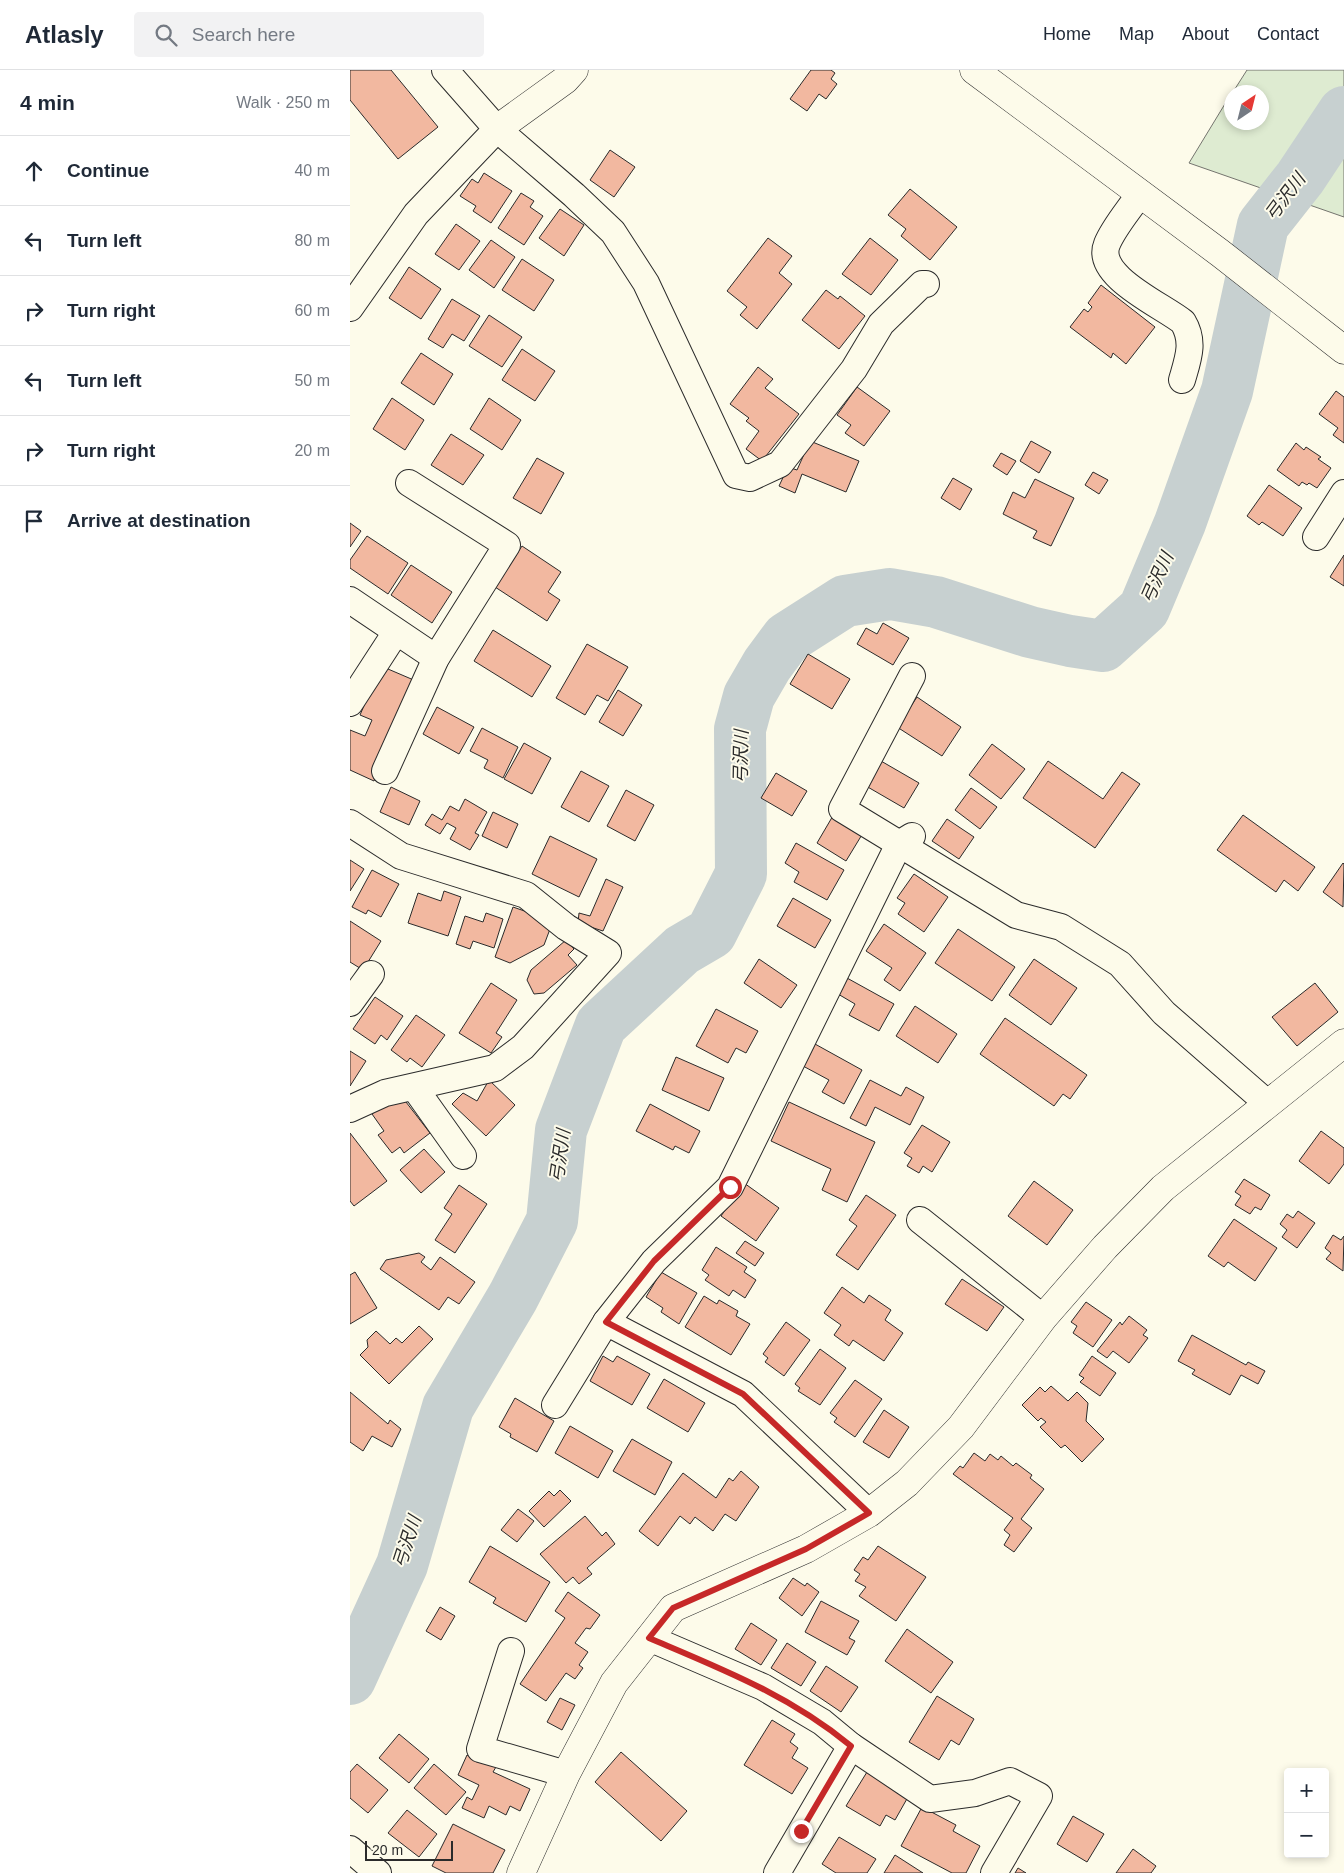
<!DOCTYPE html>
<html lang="en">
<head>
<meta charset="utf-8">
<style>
  :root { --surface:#fff; --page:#f2f2f3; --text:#1f2937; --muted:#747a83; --line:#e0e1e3 }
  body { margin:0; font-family:Arial,"Noto Sans JP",sans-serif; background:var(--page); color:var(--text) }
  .controls { position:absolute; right:15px; bottom:15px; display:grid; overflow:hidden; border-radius:5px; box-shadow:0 2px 8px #0003 }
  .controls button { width:45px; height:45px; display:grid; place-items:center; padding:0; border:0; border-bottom:1px solid var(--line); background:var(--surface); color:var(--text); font:25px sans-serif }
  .compass { position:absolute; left:874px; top:15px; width:45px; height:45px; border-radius:50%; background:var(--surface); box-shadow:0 2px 8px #0003; rotate:35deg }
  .scale { position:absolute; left:15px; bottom:12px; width:88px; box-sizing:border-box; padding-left:5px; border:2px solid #2b2b2b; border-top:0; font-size:14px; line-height:18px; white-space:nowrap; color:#2b2b2b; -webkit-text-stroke:4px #fdfbea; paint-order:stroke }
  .stop { position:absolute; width:15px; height:15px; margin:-11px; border:4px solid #c62828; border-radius:50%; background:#fff }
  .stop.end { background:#c62828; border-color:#fff; box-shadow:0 1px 5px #0008 }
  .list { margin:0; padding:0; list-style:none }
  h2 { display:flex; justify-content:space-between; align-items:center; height:65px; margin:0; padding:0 20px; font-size:21px }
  h2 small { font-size:16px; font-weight:400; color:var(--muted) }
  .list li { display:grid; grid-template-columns:32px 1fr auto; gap:15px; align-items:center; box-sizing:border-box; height:70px; padding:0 20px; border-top:1px solid var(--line) }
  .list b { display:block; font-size:19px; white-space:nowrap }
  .list em { font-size:16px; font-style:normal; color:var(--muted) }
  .icon { flex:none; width:28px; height:28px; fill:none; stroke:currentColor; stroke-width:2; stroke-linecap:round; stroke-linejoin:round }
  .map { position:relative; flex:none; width:994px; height:1803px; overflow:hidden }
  header { display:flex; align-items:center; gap:30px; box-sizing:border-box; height:70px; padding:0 25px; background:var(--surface); border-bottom:1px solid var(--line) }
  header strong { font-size:24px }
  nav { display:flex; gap:28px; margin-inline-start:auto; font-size:18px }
  .search { width:350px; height:45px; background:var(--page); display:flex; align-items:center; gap:12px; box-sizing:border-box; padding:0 18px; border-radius:5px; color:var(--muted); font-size:19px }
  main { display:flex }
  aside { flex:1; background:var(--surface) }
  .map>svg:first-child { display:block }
</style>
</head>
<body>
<header>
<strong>Atlasly</strong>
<div class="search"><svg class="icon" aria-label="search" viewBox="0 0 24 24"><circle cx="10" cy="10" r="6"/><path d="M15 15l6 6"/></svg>Search here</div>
<nav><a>Home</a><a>Map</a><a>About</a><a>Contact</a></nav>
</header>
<main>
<aside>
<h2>4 min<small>Walk · 250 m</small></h2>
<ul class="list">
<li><svg class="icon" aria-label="ahead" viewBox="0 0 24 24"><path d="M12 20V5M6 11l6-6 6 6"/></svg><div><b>Continue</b></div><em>40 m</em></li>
<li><svg class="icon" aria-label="left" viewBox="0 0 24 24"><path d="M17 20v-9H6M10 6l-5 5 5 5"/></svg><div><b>Turn left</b></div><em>80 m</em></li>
<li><svg class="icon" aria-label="right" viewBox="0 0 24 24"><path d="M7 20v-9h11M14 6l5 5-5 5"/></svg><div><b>Turn right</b></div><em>60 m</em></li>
<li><svg class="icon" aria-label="left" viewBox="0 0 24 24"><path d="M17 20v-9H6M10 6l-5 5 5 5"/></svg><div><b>Turn left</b></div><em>50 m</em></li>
<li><svg class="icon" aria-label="right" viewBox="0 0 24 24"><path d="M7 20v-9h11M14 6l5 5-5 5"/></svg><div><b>Turn right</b></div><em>20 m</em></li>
<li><svg class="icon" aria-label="arrive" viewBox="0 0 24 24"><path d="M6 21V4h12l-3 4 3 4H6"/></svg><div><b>Arrive at destination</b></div></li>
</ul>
</aside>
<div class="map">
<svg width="994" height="1803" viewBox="0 0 994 1803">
  <rect width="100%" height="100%" fill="#fdfbea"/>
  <path fill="#deebd1" stroke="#74746e" d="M897 0H994V147L839 93 881 24 882 52H912V22H883Z"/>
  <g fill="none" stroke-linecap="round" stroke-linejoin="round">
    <path stroke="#c7d0d0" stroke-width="52" d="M0 1609 52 1495 98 1337 163 1227 202 1151 211 1060 251 955 332 880 361 863 391 804 390 659 399 626 417 595 437 568 495 531 540 524 586 532 680 562 720 571 753 576 794 539 830 453 877 321 913 155 950 108 994 42"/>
  </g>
  <g fill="#f2b8a0" stroke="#2b2b2b">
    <path d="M0 0H41L88 57 48 89 0 30Z"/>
    <path d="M461 0H481L485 3 481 9 487 14 476 29 469 24 457 41 440 29Z"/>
    <path d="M260 80 285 97 264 127 240 110Z"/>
    <path d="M134 103 162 121 141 153 123 141 126 136 110 126 122 109 128 113Z"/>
    <path d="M560 119 607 157 580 190 551 166 556 159 538 145Z"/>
    <path d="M171 123 184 131 180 137 193 146 174 175 148 158Z"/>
    <path d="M210 139 234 155 214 186 189 168Z"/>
    <path d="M106 154 130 171 109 200 85 184Z"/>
    <path d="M418 168 442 186 429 203 442 214 407 259 390 245 397 237 377 221Z"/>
    <path d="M520 168 548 190 521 225 492 204Z"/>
    <path d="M141 170 165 187 144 218 119 200Z"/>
    <path d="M172 189 204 210 184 241 152 220Z"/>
    <path d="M59 197 91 219 71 249 39 228Z"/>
    <path d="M751 215 805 257 776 294 763 283 761 288 720 257 734 239 738 242 742 237 738 233Z"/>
    <path d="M476 220 488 229 490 226 515 246 489 279 452 250Z"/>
    <path d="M102 229 130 246 114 271 102 264 93 278 78 269Z"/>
    <path d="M139 245 172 267 152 297 119 276Z"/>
    <path d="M172 279 205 301 185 331 152 310Z"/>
    <path d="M71 283 103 304 84 335 51 313Z"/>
    <path d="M408 297 423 309 415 318 449 344 412 391 396 379 409 361 396 351 399 348 380 334Z"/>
    <path d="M507 317 540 341 514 376 495 363 501 355 487 345Z"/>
    <path d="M986 321 994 327V373L983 365 988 358 969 344Z"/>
    <path d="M42 328 74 350 55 380 23 359Z"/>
    <path d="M139 328 171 350 152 380 120 359Z"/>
    <path d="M101 364 134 385 113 415 81 395Z"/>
    <path d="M460 371 509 391 496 422 452 404 445 423 429 416 438 397 447 400Z"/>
    <path d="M681 371 701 382 689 403 670 391Z"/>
    <path d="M946 373 954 380 956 377 971 387 968 389 981 398 967 418 959 413 957 415 952 412 949 416 927 400Z"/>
    <path d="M651 383 666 391 657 405 643 396Z"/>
    <path d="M187 388 214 403 191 444 163 428Z"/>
    <path d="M743 402 758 410 749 424 735 415Z"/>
    <path d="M603 408 622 419 610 440 591 428Z"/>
    <path d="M685 409 724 428 701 476 683 468 687 461 653 444 663 422 675 428Z"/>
    <path d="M919 415 952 438 933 466 912 452 909 455 897 446Z"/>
    <path d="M0 453 11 461 0 477Z"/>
    <path d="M17 466 58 493 38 524 0 498V490Z"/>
    <path d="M172 476 211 502 198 522 210 530 197 551 145 517Z"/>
    <path d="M994 485V516L980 507Z"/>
    <path d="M61 495 102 522 82 553 41 525Z"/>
    <path d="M533 553 559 568 543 595 507 574 516 558 527 564Z"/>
    <path d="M143 560 201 596 182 627 124 591Z"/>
    <path d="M237 574 278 597 258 631 247 625 235 645 206 628Z"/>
    <path d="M458 584 500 609 482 639 440 614Z"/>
    <path d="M31 596 66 611 24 711 0 700V660L15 666 22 650 10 645Z"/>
    <path d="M268 620 292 635 273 666 249 652Z"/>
    <path d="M567 627 611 657 592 686 547 657Z"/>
    <path d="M87 637 124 657 109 684 73 664Z"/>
    <path d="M132 658 168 677 153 708 134 698 138 690 120 681Z"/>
    <path d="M174 673 201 688 182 724 154 709Z"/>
    <path d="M642 674 675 699 651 729 619 705Z"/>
    <path d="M531 691 569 713 554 738 516 716Z"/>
    <path d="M698 691 753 729 772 702 790 714 745 778 673 728Z"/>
    <path d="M231 701 259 716 239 752 211 737Z"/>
    <path d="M426 703 457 721 442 746 411 728Z"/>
    <path d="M41 717 70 731 59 755 30 742Z"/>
    <path d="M621 718 647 737 630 759 605 740Z"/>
    <path d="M276 720 304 735 285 771 257 756Z"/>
    <path d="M115 729 137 742 125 763 129 765 120 780 100 769 106 758 97 753 90 764 75 755 82 744 92 750 100 736 109 741Z"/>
    <path d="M143 742 168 754 157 778 132 766Z"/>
    <path d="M484 744 513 763 496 791 467 773Z"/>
    <path d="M893 745 965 797 948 821 934 810 926 822 867 780Z"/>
    <path d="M597 749 624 767 609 789 582 771Z"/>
    <path d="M200 766 247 789 229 827 182 804Z"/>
    <path d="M446 773 494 800 477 830 444 812 449 802 435 793Z"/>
    <path d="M0 790 14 799 0 821Z"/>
    <path d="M993 793 994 794 993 837 973 822Z"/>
    <path d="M22 800 49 814 31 847 18 840 16 844 2 837Z"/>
    <path d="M564 804 598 827 574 862 548 844 555 833 547 828Z"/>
    <path d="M256 809 273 817 253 861 228 853 229 843 240 846Z"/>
    <path d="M94 821 111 827 98 866 58 853 68 823 91 831Z"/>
    <path d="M443 828 481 850 465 878 427 856Z"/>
    <path d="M163 837 203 851 194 875 160 893 145 887Z"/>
    <path d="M136 843 153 849 144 878 123 871 120 879 106 874 115 846 133 852Z"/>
    <path d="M0 851 31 871 13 900 0 892Z"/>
    <path d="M534 854 576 883 550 921 534 910 542 898 516 881Z"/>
    <path d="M608 859 665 897 642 931 585 893Z"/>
    <path d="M216 870 224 879 218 885 227 895 194 923 184 924 177 910 181 900Z"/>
    <path d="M409 889 447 915 431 938 394 913Z"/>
    <path d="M684 889 727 918 701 955 659 925Z"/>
    <path d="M497 908 544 934 529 961 499 945 505 934 488 924Z"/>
    <path d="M141 913 167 930 146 963 152 967 141 983 109 963Z"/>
    <path d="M965 913 988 942 947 976 922 947Z"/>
    <path d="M25 927 53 946 37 970 31 965 25 974 3 959Z"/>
    <path d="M565 936 607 964 588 993 546 966Z"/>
    <path d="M366 939 408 961 396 983 386 978 378 993 346 976Z"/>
    <path d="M66 945 95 965 72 997 60 988 57 992 41 980Z"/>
    <path d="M655 948 737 1005 720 1029 713 1024 704 1036 630 984Z"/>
    <path d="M465 974 512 1000 494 1034 472 1022 479 1010 453 996Z"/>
    <path d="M0 981 16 991 0 1016Z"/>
    <path d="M326 987 374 1008 359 1041 312 1020Z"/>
    <path d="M139 1010 165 1035 136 1066 102 1034 113 1023 127 1031Z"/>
    <path d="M520 1010 551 1026 556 1017 574 1027 560 1055 525 1037 516 1056 500 1048Z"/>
    <path d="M49 1023 80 1063 54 1083 50 1077 42 1083 28 1065 34 1061 22 1044Z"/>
    <path d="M439 1032 525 1072 497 1132 472 1120 481 1099 421 1071Z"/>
    <path d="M300 1034 350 1061 339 1083 325 1076 323 1080 286 1061Z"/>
    <path d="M572 1055 600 1072 582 1102 573 1096 569 1103 557 1096 562 1088 554 1083Z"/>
    <path d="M971 1061 994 1078V1094L979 1114 949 1091Z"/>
    <path d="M0 1063 37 1111 4 1136 0 1131Z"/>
    <path d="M74 1079 95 1102 71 1123 50 1100Z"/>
    <path d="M894 1109 920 1125 911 1140 905 1137 900 1144 885 1135 891 1126 885 1122Z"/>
    <path d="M684 1111 723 1140 697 1175 658 1146Z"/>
    <path d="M394 1113 429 1138 406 1171 371 1146Z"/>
    <path d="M109 1115 137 1134 105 1183 85 1170 102 1144 94 1138Z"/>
    <path d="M516 1125 546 1145 508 1200 486 1185 507 1156 499 1150Z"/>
    <path d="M948 1141 965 1153 947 1178 932 1167 937 1160 930 1154 937 1144 943 1148Z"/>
    <path d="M884 1149 927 1178 905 1211 878 1192 874 1197 858 1186Z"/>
    <path d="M983 1165 991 1170 994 1166 993 1201 976 1189 981 1183 975 1178Z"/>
    <path d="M395 1171 414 1183 405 1196 386 1183Z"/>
    <path d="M366 1177 397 1197 394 1202 406 1210 395 1228 383 1220 379 1226 355 1210 359 1205 352 1200Z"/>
    <path d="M69 1183 75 1187 71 1192 81 1200 90 1187 125 1212 109 1234 98 1227 89 1240 30 1199 36 1190Z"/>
    <path d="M5 1202 27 1238 0 1254V1205Z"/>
    <path d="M311 1202 347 1223 329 1254 311 1242 313 1238 296 1227Z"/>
    <path d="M612 1209 654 1237 637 1261 595 1234Z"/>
    <path d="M492 1217 514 1233 519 1225 541 1240 535 1250 553 1263 534 1291 503 1270 499 1276 484 1265 491 1255 474 1243Z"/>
    <path d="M354 1226 367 1234 369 1230 388 1241 386 1246 400 1254 381 1285 335 1257Z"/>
    <path d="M736 1232 762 1250 743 1277 723 1263 727 1256 721 1252Z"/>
    <path d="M779 1246 797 1260 793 1265 798 1268 779 1293 763 1281 757 1288 747 1281 770 1252 772 1255Z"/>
    <path d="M436 1252 460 1270 434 1306 415 1292 418 1288 413 1284Z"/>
    <path d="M69 1256 83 1269 39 1314 10 1285 18 1277 17 1270 26 1261 40 1274 46 1268 52 1273Z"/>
    <path d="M842 1265 896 1295 898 1292 915 1301 908 1314 891 1305 880 1325 842 1304 845 1300 828 1291Z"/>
    <path d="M470 1279 496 1298 470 1335 448 1321 450 1318 445 1314Z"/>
    <path d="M253 1286 263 1292 267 1286 300 1304 282 1335 240 1311Z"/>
    <path d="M742 1286 766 1303 750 1326 730 1312 734 1308 729 1305Z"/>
    <path d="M314 1309 355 1333 338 1362 297 1338Z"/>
    <path d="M505 1310 532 1329 505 1367 484 1352 487 1348 480 1343Z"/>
    <path d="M701 1316 718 1331 727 1322 738 1333 736 1351 754 1369 732 1392 715 1375 711 1378 690 1357 696 1352 691 1348 688 1351 672 1335 690 1317 695 1322Z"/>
    <path d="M0 1322 38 1354 40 1350 51 1359 42 1377 22 1366 13 1381 0 1372Z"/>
    <path d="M165 1328 204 1351 187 1382 160 1367 161 1364 149 1357Z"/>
    <path d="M534 1340 559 1357 539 1388 513 1372Z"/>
    <path d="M220 1356 263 1381 248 1408 205 1383Z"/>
    <path d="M282 1369 322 1392 305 1425 263 1401Z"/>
    <path d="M624 1383 635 1391 640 1384 648 1390 651 1386 663 1396 666 1393 682 1405 680 1408 694 1419 671 1449 682 1458 664 1482 654 1475 660 1465 654 1460 663 1448 603 1404 610 1396 613 1398Z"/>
    <path d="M391 1401 409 1417 386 1451 375 1444 363 1461 345 1447 340 1454 330 1446 308 1476 289 1461 333 1403 366 1428 379 1408 383 1411Z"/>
    <path d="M210 1420 221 1431 194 1457 179 1441 199 1421 204 1426Z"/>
    <path d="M168 1439 184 1451 167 1472 151 1460Z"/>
    <path d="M235 1446 252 1466 256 1462 265 1474 237 1498 242 1504 229 1514 223 1507 216 1513 190 1484Z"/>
    <path d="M140 1476 200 1512 176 1552 143 1533 146 1528 119 1512Z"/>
    <path d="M528 1476 576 1507 546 1551 509 1526 516 1517 505 1511 510 1504 504 1500 513 1487 518 1490Z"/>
    <path d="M443 1508 455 1516 457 1513 469 1522 452 1546 429 1528Z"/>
    <path d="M218 1522 250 1545 240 1559 236 1558 225 1573 238 1582 229 1595 233 1598 225 1609 216 1603 196 1631 170 1614 215 1548 205 1541Z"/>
    <path d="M471 1531 509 1551 499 1568 505 1571 497 1585 455 1562Z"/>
    <path d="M90 1537 105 1546 91 1570 76 1561Z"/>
    <path d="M401 1553 427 1570 411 1595 385 1579Z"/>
    <path d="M557 1559 603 1592 581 1623 535 1591Z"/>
    <path d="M437 1573 466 1592 451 1616 421 1598Z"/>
    <path d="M476 1596 508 1617 491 1642 460 1621Z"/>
    <path d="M587 1626 624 1649 609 1675 601 1670 589 1690 559 1672Z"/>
    <path d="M210 1628 225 1635 212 1660 197 1652Z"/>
    <path d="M422 1650 445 1664 440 1672 448 1678 442 1688 458 1698 442 1724 394 1695Z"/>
    <path d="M49 1664 79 1689 59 1713 29 1688Z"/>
    <path d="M271 1682 337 1741 311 1771 245 1712Z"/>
    <path d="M117 1685 146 1697 143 1702 180 1719 170 1741 160 1736 156 1745 139 1736 134 1748 112 1738 117 1727 122 1730 129 1715 108 1705Z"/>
    <path d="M7 1694 38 1720 18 1743 0 1728V1702Z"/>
    <path d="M84 1694 116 1722 96 1745 64 1718Z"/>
    <path d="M517 1702 558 1727 545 1750 536 1745 530 1756 496 1736Z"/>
    <path d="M572 1737 606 1755 603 1761 630 1776 616 1803H602L551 1776Z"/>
    <path d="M57 1740 87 1764 69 1787 38 1763Z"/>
    <path d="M723 1746 754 1764 737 1792 707 1774Z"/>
    <path d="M103 1754 155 1780 143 1803H96L82 1796Z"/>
    <path d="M489 1767 526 1789 517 1803H486L472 1794Z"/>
    <path d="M783 1779 806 1796 801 1803H766Z"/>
    <path d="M545 1785 573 1803H534Z"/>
    <path d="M668 1798 676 1803H665Z"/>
  </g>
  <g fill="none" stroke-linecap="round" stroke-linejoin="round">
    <defs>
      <g id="minor">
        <path d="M95 0 147 59 224 125 263 162 296 213 386 405 400 408 430 394 504 299 531 254 572 214H576"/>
        <path d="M789 125C779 140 764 157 757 174 744 206 812 235 833 252 845 272 838 289 832 310"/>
        <path d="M0 238 66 144 147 59"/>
        <path d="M966 467 994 423"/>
        <path d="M0 530 86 588"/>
        <path d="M562 606 492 739 666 845 711 857 770 894 814 943 917 1033"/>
        <path d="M0 633 46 562"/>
        <path d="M35 701 86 588 157 475 59 413"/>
        <path d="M0 753 51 786 176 825 216 857 258 883 173 977 145 998 35 1023 0 1039"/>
        <path d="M0 933 21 904"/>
        <path d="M64 1017 113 1086"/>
        <path d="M570 1150 693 1248"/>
        <path d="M256 1252 393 1324 519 1443"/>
        <path d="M205 1335 256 1252 304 1191 380 1117 549 774 562 766"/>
        <path d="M299 1568 413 1617 472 1652 501 1676 580 1729 625 1723 660 1711 689 1726 644 1803"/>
        <path d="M161 1581 130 1679 216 1704"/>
        <path d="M0 1779 28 1803"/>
        <path d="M427 1803 501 1676"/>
      </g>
      <g id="tertiary">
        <path d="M624 0 870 183 994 280"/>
        <path d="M147 59 215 10 224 0"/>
        <path d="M171 1803 216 1704 264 1613 323 1538 456 1479 519 1443 557 1413 611 1357 693 1248 755 1177 813 1118 994 973"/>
      </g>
    </defs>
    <use href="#minor" stroke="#2b2b2b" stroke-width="28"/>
    <use href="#tertiary" stroke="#2b2b2b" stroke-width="29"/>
    <use href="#minor" stroke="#fdfbea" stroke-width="26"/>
    <use href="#tertiary" stroke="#fdfbea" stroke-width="28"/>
  </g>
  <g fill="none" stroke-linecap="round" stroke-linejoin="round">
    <path stroke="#c62828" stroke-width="6" d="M380 1117 304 1191 256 1252 393 1324 519 1443 456 1479 323 1538 299 1568C372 1599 439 1625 501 1676L451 1761"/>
  </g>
  <g text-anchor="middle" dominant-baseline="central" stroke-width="4" stroke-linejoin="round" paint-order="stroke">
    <g font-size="18" font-style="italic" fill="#2b2b2b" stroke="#fdfbea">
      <text transform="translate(935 127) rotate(-53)">弓沢川</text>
      <text transform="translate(807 508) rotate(-66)">弓沢川</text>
      <text transform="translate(391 687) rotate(-89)">弓沢川</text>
      <text transform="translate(210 1086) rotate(-82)">弓沢川</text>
      <text transform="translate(57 1472) rotate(-72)">弓沢川</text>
    </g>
  </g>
</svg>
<div class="controls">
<button>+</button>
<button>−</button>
</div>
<svg class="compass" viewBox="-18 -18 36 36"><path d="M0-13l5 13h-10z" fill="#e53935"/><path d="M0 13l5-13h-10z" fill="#747a83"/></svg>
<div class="scale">20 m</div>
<div class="stop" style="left:380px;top:1117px"></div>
<div class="stop end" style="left:451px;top:1761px"></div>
</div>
</main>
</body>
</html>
